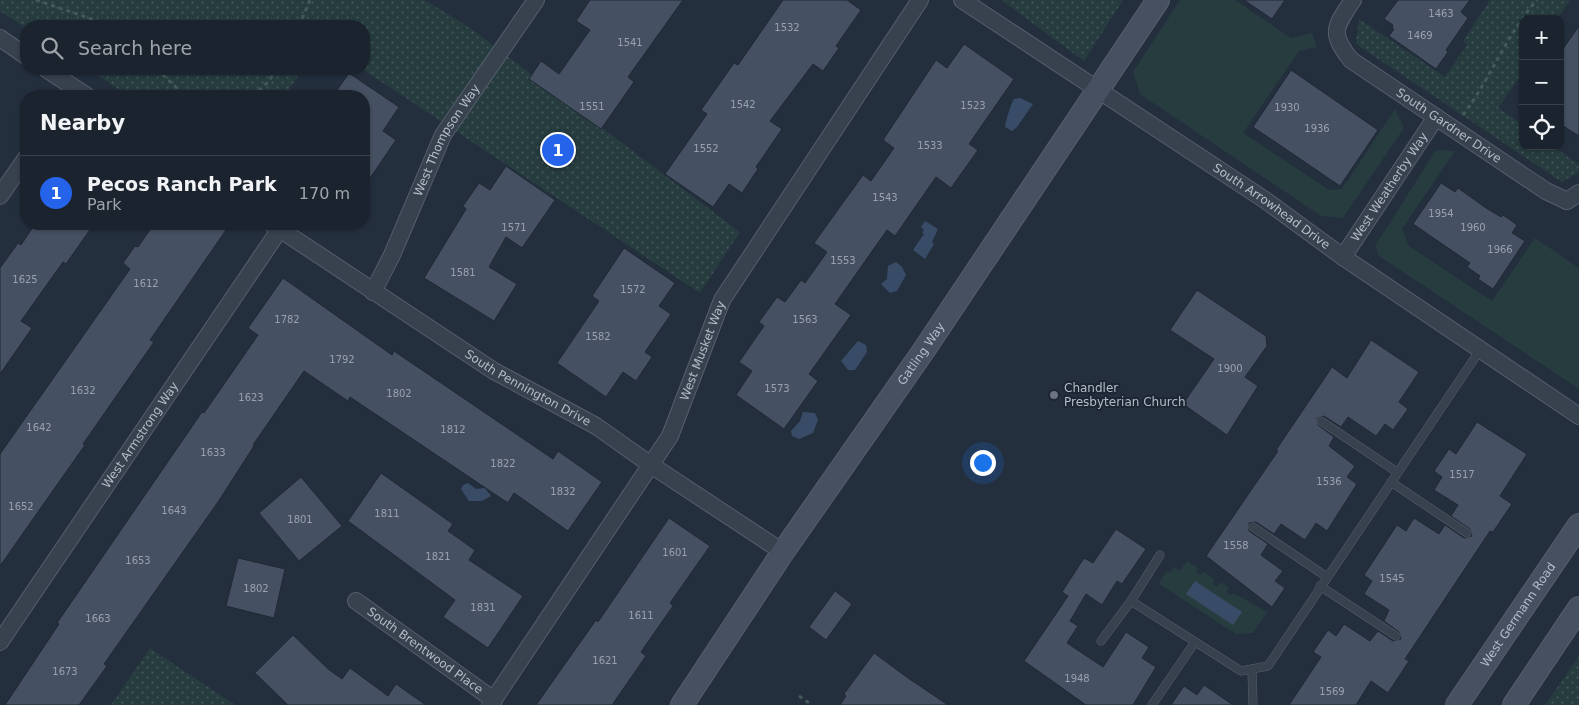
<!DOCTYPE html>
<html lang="en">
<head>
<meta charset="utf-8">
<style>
  :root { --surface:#1b232e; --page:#282f3a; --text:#f1f3f6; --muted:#a0a4aa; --line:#39404a; --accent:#2563eb }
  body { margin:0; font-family:"DejaVu Sans",sans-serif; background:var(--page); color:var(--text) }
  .controls { position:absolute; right:15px; top:15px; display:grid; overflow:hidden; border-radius:10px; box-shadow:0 1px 4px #0004 }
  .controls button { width:45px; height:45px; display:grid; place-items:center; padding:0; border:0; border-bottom:1px solid var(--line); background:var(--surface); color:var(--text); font:25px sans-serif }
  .you { position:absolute; left:982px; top:462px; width:18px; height:18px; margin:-12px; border:4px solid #fff; border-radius:50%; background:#1a73e8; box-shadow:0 0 0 8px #1a73e833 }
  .badge { display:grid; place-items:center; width:32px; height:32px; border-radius:50%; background:var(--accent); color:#fff; font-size:16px; font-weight:700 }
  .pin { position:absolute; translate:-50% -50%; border:2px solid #fff; box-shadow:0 1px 5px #0006 }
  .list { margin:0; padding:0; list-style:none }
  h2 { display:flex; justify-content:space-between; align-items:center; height:65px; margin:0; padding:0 20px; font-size:21px }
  h2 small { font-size:16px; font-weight:400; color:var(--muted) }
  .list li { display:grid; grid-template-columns:32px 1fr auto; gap:15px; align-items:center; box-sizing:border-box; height:75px; padding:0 20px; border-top:1px solid var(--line) }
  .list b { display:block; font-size:19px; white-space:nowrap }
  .list p { margin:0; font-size:16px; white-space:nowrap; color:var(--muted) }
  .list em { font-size:16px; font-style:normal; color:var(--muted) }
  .icon { flex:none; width:28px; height:28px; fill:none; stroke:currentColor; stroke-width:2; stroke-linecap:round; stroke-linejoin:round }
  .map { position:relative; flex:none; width:1579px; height:705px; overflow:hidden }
  .search { position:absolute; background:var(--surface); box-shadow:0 1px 4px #0004; left:20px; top:20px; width:350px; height:55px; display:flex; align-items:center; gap:12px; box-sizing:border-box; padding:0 18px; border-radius:20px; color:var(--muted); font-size:19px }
  .panel { position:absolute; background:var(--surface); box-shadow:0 1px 4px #0004; left:20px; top:90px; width:350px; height:140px; border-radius:20px }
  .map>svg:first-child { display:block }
</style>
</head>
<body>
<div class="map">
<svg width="1579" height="705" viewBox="0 0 1579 705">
  <defs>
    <pattern id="park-dots" width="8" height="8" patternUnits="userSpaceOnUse" patternTransform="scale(1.25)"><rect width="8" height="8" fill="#263c3f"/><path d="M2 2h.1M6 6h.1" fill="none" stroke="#435659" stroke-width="1.8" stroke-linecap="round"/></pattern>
  </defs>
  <rect width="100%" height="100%" fill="#242f3e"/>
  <g fill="#263c3f">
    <path d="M1180 0H1235L1291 38 1312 33 1317 47 1299 51 1243 133 1329 190 1342 189 1395 109 1404 128 1343 218 1321 216 1140 94 1133 72Z"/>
    <path d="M1436 150 1455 151 1402 229 1409 246 1492 301 1535 238 1579 268V389L1379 256 1375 246Z"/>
    <path d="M1187 561 1198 568 1196 572 1200 575 1204 572 1214 579 1213 584 1217 587 1221 582 1229 588 1226 592 1230 595 1234 593 1267 612 1253 633 1236 634 1159 584 1166 571 1170 573 1174 567 1180 571Z"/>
  </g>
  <g fill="url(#park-dots)">
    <path d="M0 0H425L470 28 740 232 700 293 362 69H364V26H26V28L0 11Z"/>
    <path d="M1001 0H1123L1084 61Z"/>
    <path d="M1490 0H1570L1557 19H1523V72L1498 108 1523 125V146H1553L1579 165V172L1562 182 1356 44 1359 19 1445 77 1467 45 1463 41Z"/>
    <path d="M88 69H303L284 96H129Z"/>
    <path d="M150 648 235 705H111Z"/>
    <path d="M1579 656V705H1545Z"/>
  </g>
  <g fill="#394c67">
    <path d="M1020 98 1033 104 1017 127 1012 131 1005 127C1005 123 1011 103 1014 99Z"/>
    <path d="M925 221 938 229 932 242 934 244 925 259 913 250 924 234 922 233 924 230 921 227Z"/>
    <path d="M896 262 902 267 906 275 897 291 890 293 881 284 887 279 888 266Z"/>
    <path d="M858 341 866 345 867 352 855 370H848L841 361Z"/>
    <path d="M803 412 815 413 818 420 813 433 799 439 792 436 791 431 800 421Z"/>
    <path d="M468 483 476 489 485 488 491 496 482 501H469L461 489 463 485Z"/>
    <path d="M1195 581 1242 612 1233 625 1186 594Z"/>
  </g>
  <g fill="#455162" stroke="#1f2835">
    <path d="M590 0H683L628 77 634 82 601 129 529 79 541 61 559 74 590 30 576 21Z"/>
    <path d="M783 0H847L861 10 836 46 839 48 823 71 813 64 770 121 782 129 756 167 758 169 742 193 729 184 713 207 665 174 707 114 701 110 734 63 738 65Z"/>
    <path d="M1244 0H1285L1272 19Z"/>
    <path d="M1398 0H1470L1461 12 1468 18 1446 50 1448 52 1436 69 1389 36 1394 29 1392 28 1393 25 1384 19Z"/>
    <path d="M1579 26V136L1560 124V53Z"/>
    <path d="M964 44 1014 79 969 144 978 150 951 188 936 177 895 236 887 230 835 304 851 315 809 374 818 381 784 429 736 395 752 371 739 362 764 326 759 322 777 297 785 302 801 280 805 283 827 252 814 243 863 175 871 181 894 148 883 140 936 60 947 68Z"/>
    <path d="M1291 70 1378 130 1340 186 1253 127Z"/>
    <path d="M349 73 399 107 383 131 396 140 364 187V96H333Z"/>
    <path d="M506 166 555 200 522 248 506 237 489 267 517 284 494 321 424 278 466 209 463 206 479 183 490 190Z"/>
    <path d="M1441 183 1455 192 1458 188 1486 208 1501 217 1503 215 1517 225 1512 233 1525 241 1493 289 1478 279 1480 276 1467 267 1470 263 1413 224Z"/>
    <path d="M35 224H94L66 264 63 262 21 321 32 328 0 374V268L18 243 21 245Z"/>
    <path d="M154 224H217L226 230 150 340 154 342 83 444 85 445 0 566V454L130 269 123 263 135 246 138 247Z"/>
    <path d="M624 248 675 283 659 306 671 314 645 352 652 357 636 381 623 372 606 397 557 363 599 301 592 296Z"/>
    <path d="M283 278 392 355 394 351 553 459 558 451 602 482 568 531 514 493 508 503 350 397 348 401 304 371 253 445 254 446 218 502 104 664 107 666 79 705H5L59 624 57 623 202 412 204 413 258 335 248 328Z"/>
    <path d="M1197 290 1266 336 1267 346 1245 377 1258 386 1227 435 1183 404 1214 359 1170 330Z"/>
    <path d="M1371 340 1419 372 1399 402 1408 409 1393 430 1385 424 1376 436 1348 417 1341 427 1324 416 1317 418 1318 425 1334 437 1329 446 1355 466 1347 477 1357 484 1327 531 1316 523 1305 540 1281 524 1274 534 1256 522 1249 523V531L1268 544 1261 555 1283 571 1275 581 1285 588 1272 607 1206 556 1278 451 1276 450 1332 367 1347 378Z"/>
    <path d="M1477 422 1527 454 1500 496 1512 504 1493 532 1490 531 1405 659 1409 661 1388 693 1371 681 1356 705H1289L1321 657 1313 652 1328 630 1336 636 1344 624 1370 641 1378 631 1393 641 1401 639 1399 632 1384 621 1389 610 1364 594 1372 581 1364 575 1397 525 1406 531 1414 518 1439 534 1445 525 1464 538 1472 536 1470 529 1451 516 1458 505 1434 490 1442 477 1434 471 1449 449 1456 454Z"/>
    <path d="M381 473 453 524 448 531 475 550 469 560 523 596 488 648 443 617 455 600 348 521Z"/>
    <path d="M301 477 342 526 299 561 259 513Z"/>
    <path d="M669 518 710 546 670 603 673 606 641 652 646 656 612 705H536L596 620 598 622Z"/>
    <path d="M1116 529 1146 549 1122 584 1117 581 1102 605 1086 594 1070 621 1078 626 1067 643 1103 667 1126 632 1149 647 1142 658 1156 667 1133 705H1086L1024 661 1068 596 1062 592 1084 558 1093 563Z"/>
    <path d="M238 558 285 569 274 618 226 606Z"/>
    <path d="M835 591 852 604 826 640 809 627Z"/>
    <path d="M293 635 328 669 342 679 350 668 388 696 396 684 426 705H288L255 673Z"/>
    <path d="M874 653 908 678 948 705H840L846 696 844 694Z"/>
    <path d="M1204 685 1233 705H1171L1184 686 1197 695Z"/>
  </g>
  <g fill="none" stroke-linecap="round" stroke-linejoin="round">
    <defs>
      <g id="lane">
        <path d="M1321 421 1397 472"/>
        <path d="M1391 482 1467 533"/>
        <path d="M1253 527 1327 577"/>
        <path d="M1320 586 1396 636"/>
        <path d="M1131 601 1160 555"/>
        <path d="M1101 641 1131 601 1241 671 1268 666 1480 350"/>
        <path d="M1252 669 1253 705"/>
        <path d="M1152 705 1195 642"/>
      </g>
      <g id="street">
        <path id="s1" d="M962 0 1265 200 1343 257 1579 416"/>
        <path id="s2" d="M1353 0C1335 27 1329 32 1351 60L1546 191 1567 201 1579 193"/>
        <path d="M0 38 26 56"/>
        <path d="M46 69 87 96"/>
        <path d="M0 196 26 158"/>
        <path id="s3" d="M272 224 494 371 596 426 651 465 783 552"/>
        <path id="s4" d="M1343 257 1436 117"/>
        <path id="s5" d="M373 292 392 255 443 135 536 0"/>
        <path id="s6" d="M356 601 494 700"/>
        <path id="s7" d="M0 642 280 229"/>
        <path id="s8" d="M490 705 670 436 722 300 920 0"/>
      </g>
      <g id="secondary">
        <path id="s9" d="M682 705 783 552 924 350 1158 0"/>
        <path id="s10" d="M1457 705 1579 525"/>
        <path d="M1514 705 1579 608"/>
      </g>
    </defs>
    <use href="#lane" stroke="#565f6c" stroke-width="9"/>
    <use href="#street" stroke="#565f6c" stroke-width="18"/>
    <use href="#secondary" stroke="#565f6c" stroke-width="24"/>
    <g stroke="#44595c" stroke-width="3" stroke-dasharray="4 4" stroke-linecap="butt">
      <path d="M36 0 112 26"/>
      <path d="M299 26 310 0"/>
      <path d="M157 69 185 96"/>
      <path d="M253 96 266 84 278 69"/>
      <path d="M1463 115C1491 78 1506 35 1537 0"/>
      <path d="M799 696 812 705"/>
    </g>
    <use href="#lane" stroke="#38414e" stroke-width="8"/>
    <use href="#street" stroke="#38414e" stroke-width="16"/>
    <use href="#secondary" stroke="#465061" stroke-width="22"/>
  </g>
  <circle fill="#6b7280" stroke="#1d2633" stroke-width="2" cx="1054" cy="395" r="5"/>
  <g text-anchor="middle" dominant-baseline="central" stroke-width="4" stroke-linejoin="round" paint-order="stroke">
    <g font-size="10" fill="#98a1af">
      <text x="1441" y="13">1463</text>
      <text x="787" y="27">1532</text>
      <text x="1420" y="35">1469</text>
      <text x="630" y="42">1541</text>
      <text x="743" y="104">1542</text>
      <text x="973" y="105">1523</text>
      <text x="592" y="106">1551</text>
      <text x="1287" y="107">1930</text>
      <text x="1317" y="128">1936</text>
      <text x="930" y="145">1533</text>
      <text x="706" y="148">1552</text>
      <text x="885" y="197">1543</text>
      <text x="1441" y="213">1954</text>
      <text x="514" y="227">1571</text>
      <text x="1473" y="227">1960</text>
      <text x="1500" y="249">1966</text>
      <text x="843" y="260">1553</text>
      <text x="463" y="272">1581</text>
      <text x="25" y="279">1625</text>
      <text x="146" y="283">1612</text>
      <text x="633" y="289">1572</text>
      <text x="287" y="319">1782</text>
      <text x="805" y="319">1563</text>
      <text x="598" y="336">1582</text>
      <text x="342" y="359">1792</text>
      <text x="1230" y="368">1900</text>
      <text x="777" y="388">1573</text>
      <text x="83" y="390">1632</text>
      <text x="399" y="393">1802</text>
      <text x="251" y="397">1623</text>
      <text x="39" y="427">1642</text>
      <text x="453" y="429">1812</text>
      <text x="213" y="452">1633</text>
      <text x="503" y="463">1822</text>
      <text x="1462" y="474">1517</text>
      <text x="1329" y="481">1536</text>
      <text x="563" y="491">1832</text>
      <text x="21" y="506">1652</text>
      <text x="174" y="510">1643</text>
      <text x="387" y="513">1811</text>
      <text x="300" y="519">1801</text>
      <text x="1236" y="545">1558</text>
      <text x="675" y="552">1601</text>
      <text x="438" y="556">1821</text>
      <text x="138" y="560">1653</text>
      <text x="1392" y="578">1545</text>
      <text x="256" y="588">1802</text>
      <text x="483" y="607">1831</text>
      <text x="641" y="615">1611</text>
      <text x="98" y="618">1663</text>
      <text x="605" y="660">1621</text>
      <text x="65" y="671">1673</text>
      <text x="1077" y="678">1948</text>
      <text x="1332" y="691">1569</text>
    </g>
    <g font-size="12" fill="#b4bcc9" stroke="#1d2633">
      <text stroke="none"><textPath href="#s2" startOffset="186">South Gardner Drive</textPath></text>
      <text stroke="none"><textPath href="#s5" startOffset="169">West Thompson Way</textPath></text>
      <text stroke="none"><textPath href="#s4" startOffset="84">West Weatherby Way</textPath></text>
      <text stroke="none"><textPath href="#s1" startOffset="372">South Arrowhead Drive</textPath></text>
      <text stroke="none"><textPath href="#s8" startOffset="415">West Musket Way</textPath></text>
      <text stroke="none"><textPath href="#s9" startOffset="425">Gatling Way</textPath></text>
      <text stroke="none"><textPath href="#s3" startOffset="304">South Pennington Drive</textPath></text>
      <text stroke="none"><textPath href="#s7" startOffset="250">West Armstrong Way</textPath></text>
      <text stroke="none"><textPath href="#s10" startOffset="109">West Germann Road</textPath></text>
      <text stroke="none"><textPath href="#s6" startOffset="85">South Brentwood Place</textPath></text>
    </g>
    <g font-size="12" fill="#b4bcc9" stroke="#1d2633" text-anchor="start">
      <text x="1064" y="388">Chandler<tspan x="1064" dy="14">Presbyterian Church</tspan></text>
    </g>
  </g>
</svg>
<div class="controls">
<button>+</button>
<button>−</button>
<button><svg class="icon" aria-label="locate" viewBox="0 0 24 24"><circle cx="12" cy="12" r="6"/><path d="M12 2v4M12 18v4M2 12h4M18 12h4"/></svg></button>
</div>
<div class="you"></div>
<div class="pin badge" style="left:558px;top:150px">1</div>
<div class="search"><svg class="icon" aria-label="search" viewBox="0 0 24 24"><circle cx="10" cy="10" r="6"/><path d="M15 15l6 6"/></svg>Search here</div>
<section class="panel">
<h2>Nearby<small></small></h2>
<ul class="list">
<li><span class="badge">1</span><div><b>Pecos Ranch Park</b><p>Park</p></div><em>170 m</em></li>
</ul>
</section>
</div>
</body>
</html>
